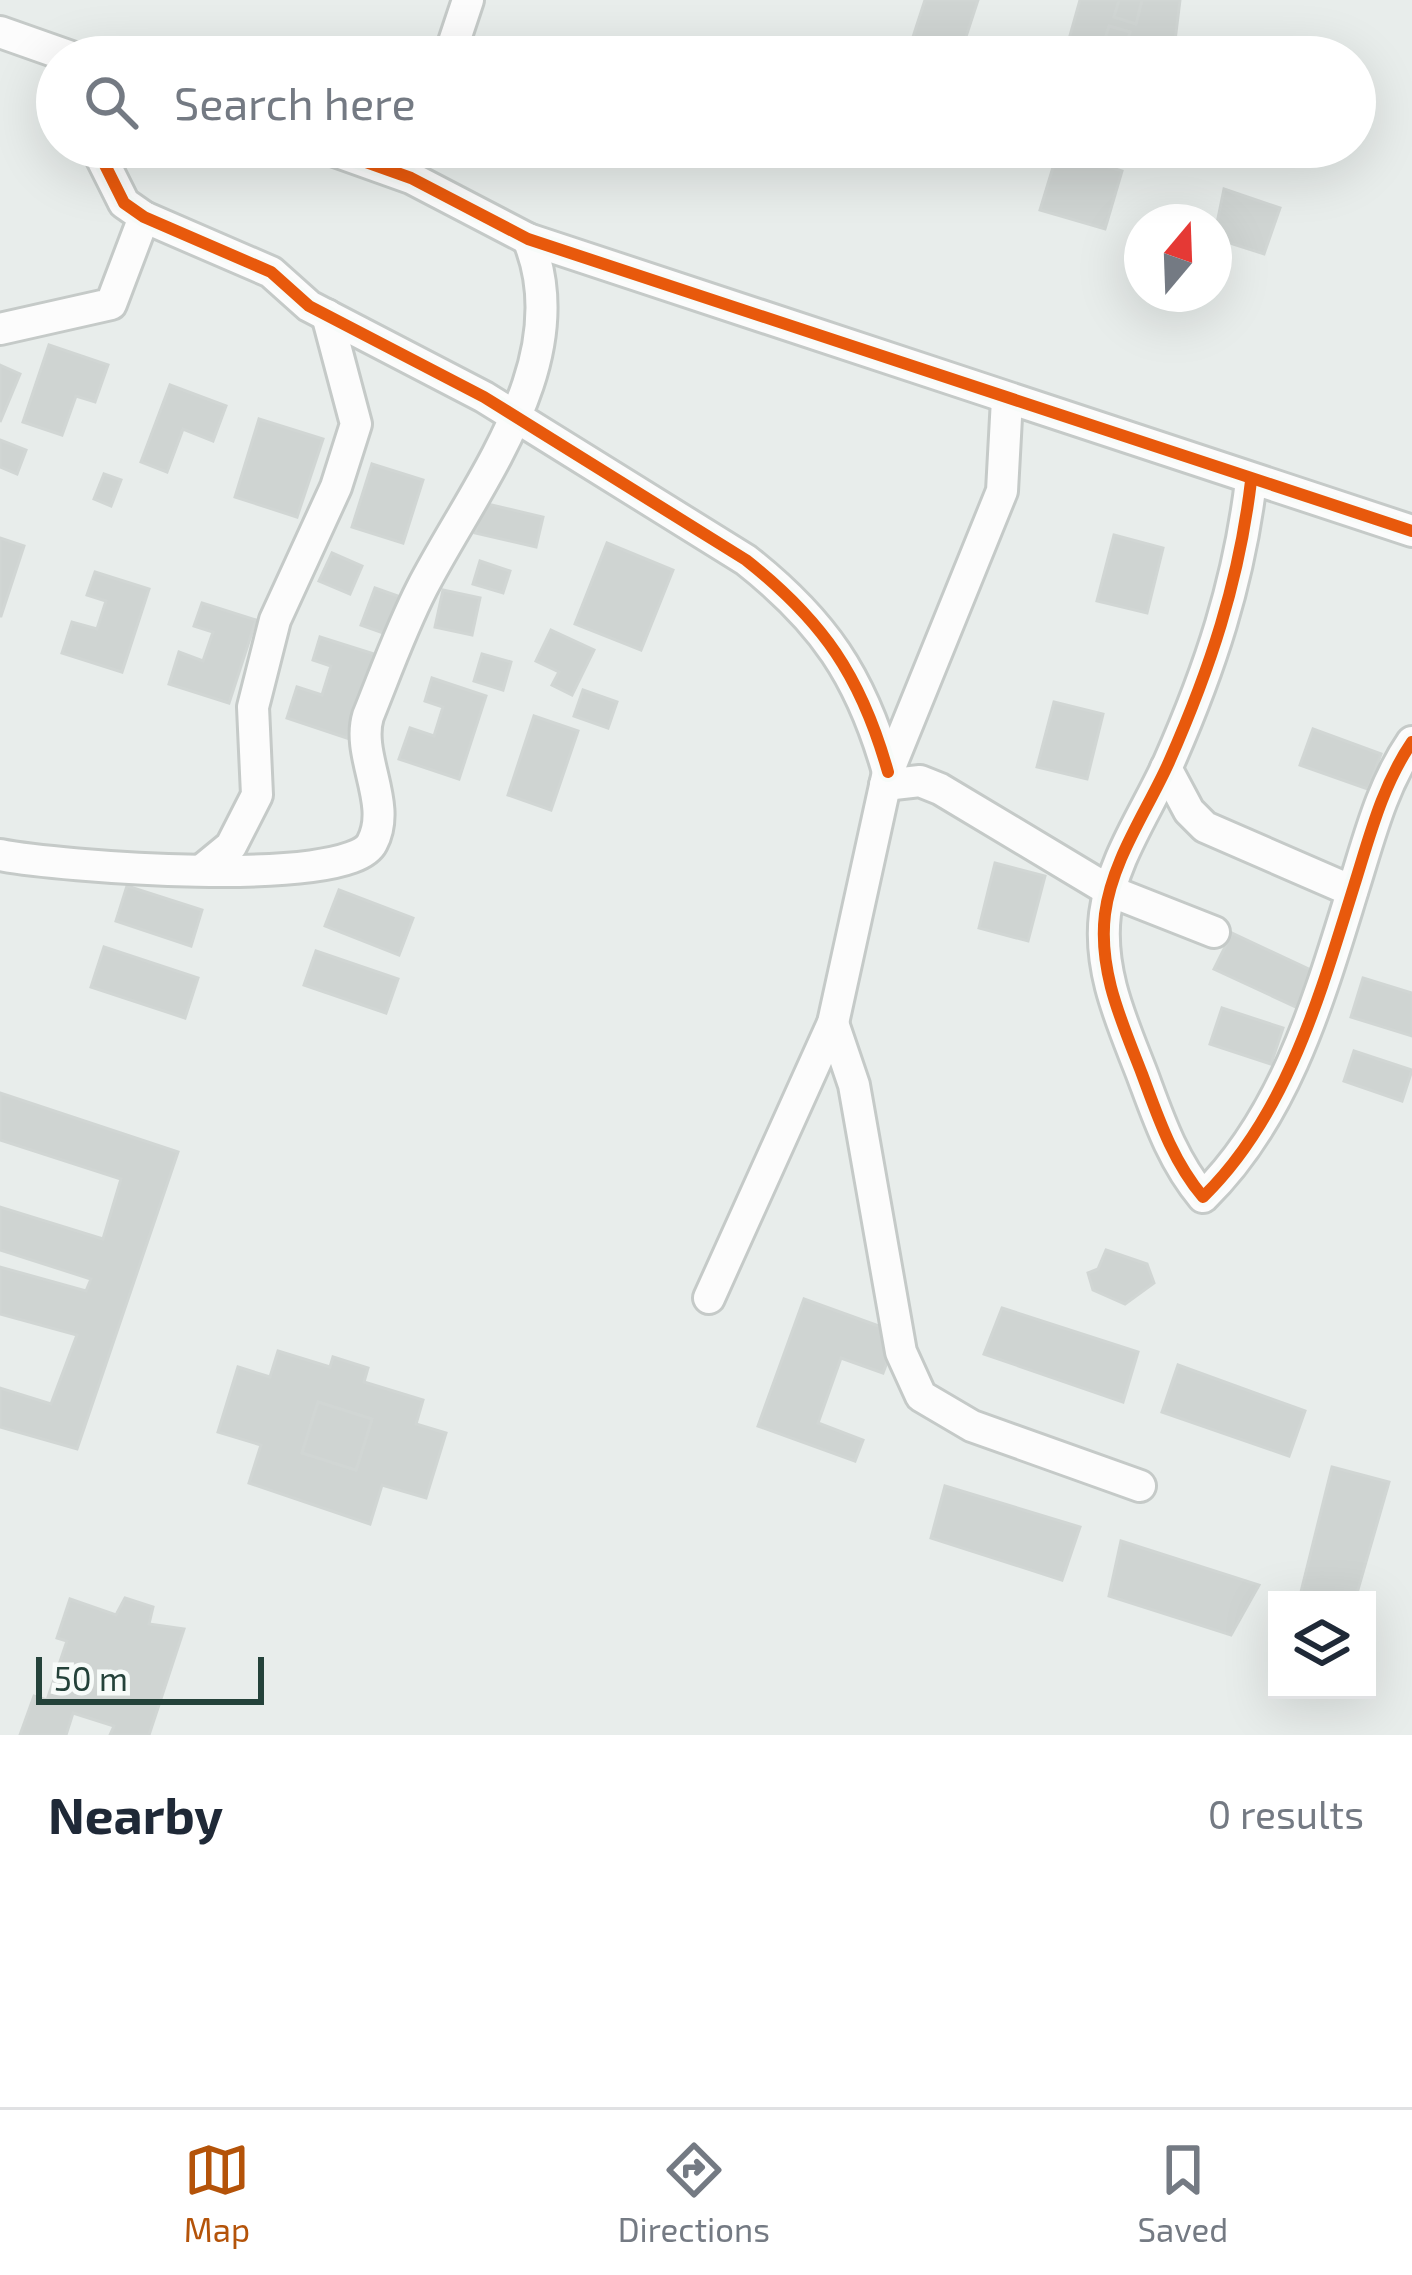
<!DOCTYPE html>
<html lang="en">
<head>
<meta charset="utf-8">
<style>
  :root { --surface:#fff; --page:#f2f2f3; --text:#1f2937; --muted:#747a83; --line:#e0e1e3; --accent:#b45309 }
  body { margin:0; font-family:"Exo 2",sans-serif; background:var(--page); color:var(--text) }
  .controls { position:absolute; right:36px; bottom:36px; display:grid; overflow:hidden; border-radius:0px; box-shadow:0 12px 48px #0002 }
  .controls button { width:108px; height:108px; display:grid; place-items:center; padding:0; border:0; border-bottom:3px solid var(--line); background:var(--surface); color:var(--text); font:60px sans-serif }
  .compass { position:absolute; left:1124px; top:204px; width:108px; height:108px; border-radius:50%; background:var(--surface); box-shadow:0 12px 48px #0002; rotate:19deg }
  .scale { position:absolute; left:36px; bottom:30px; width:228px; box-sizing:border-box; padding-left:12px; border:6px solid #24423a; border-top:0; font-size:33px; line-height:42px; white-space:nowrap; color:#24423a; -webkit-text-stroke:9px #f7fbf9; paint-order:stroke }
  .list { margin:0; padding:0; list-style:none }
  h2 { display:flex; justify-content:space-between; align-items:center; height:156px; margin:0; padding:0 48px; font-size:51px }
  h2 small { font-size:39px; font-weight:400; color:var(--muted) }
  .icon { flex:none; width:66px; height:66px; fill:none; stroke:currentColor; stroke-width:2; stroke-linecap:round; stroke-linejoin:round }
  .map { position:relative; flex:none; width:1412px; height:1735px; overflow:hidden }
  .search { position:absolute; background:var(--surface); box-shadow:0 12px 48px #0002; left:36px; right:36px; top:36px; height:132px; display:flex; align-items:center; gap:30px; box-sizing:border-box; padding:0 42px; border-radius:66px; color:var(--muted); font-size:45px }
  .sheet { height:372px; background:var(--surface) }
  nav { display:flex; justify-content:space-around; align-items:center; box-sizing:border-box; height:168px; border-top:3px solid var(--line); background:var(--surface); font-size:33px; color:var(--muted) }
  nav a { display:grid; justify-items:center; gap:6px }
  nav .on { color:var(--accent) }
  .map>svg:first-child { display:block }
</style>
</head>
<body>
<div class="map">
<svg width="1412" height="1735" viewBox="0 0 1412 1735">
  <rect width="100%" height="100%" fill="#e8edeb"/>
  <g fill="#cfd4d2" stroke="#d1d6d4" stroke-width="3" fill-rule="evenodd">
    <path d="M925 0H978L961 52 913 37Z"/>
    <path d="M1080 0H1119L1114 17 1136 24 1142 0H1180L1173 57H1123L1130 32 1109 26 1100 55 1107 57H1064Z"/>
    <path d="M1119 0H1142L1136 24 1114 17Z"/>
    <path d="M1109 26 1130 32 1123 57 1100 55Z"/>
    <path d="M1058 151 1122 171 1105 229 1040 210Z"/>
    <path d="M1224 189 1280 208 1264 254 1214 238Z"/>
    <path d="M49 345 108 365 95 402 76 396 62 435 23 422Z"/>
    <path d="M0 365 20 374 0 422Z"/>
    <path d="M170 385 226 406 213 441 183 429 167 472 141 462Z"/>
    <path d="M259 419 323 439 297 517 235 497Z"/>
    <path d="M0 440 26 450 17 474 0 467Z"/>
    <path d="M372 464 423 480 403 543 352 527Z"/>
    <path d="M104 474 121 480 111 506 94 499Z"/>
    <path d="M483 503 543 517 536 547 475 533Z"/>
    <path d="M1114 535 1163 548 1147 613 1097 601Z"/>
    <path d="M0 538 24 546 1 616H0Z"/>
    <path d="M607 543 673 570 641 650 575 624Z"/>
    <path d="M332 553 362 566 350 594 319 581Z"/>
    <path d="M480 561 510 571 503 593 473 584Z"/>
    <path d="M95 572 149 589 122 672 62 653 72 622 97 629 106 601 87 595Z"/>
    <path d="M375 588 406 599 392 636 361 625Z"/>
    <path d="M443 590 480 598 472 635 435 627Z"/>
    <path d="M202 603 256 620 229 703 169 684 179 652 203 661 213 632 194 626Z"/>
    <path d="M551 630 594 650 572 695 552 685 559 672 536 661Z"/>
    <path d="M320 637 374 654 347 738 287 718 297 687 322 695 331 666 313 660Z"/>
    <path d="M482 654 511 662 503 690 474 681Z"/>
    <path d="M432 678 486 696 459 779 399 759 410 728 434 736 443 707 425 701Z"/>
    <path d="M583 690 617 702 608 728 574 716Z"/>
    <path d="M1054 702 1103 714 1087 779 1037 767Z"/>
    <path d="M534 716 578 731 551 810 508 795Z"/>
    <path d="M1313 729 1381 754 1368 789 1300 765Z"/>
    <path d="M995 863 1045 876 1028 941 979 928Z"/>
    <path d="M127 886 202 910 191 946 116 921Z"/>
    <path d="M339 890 413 918 399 955 325 926Z"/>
    <path d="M1232 933 1315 972 1298 1008 1214 969Z"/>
    <path d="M104 947 198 978 185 1018 91 987Z"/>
    <path d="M316 951 398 979 386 1013 304 985Z"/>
    <path d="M1363 978 1412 993V1036L1351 1017Z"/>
    <path d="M1222 1008 1283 1028 1271 1064 1210 1044Z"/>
    <path d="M1354 1051 1412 1070 1402 1101 1344 1081Z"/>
    <path d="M0 1093 178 1152 77 1449 0 1427V1388L51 1404 77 1335 0 1314V1267L86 1291 91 1279 0 1250V1207L103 1239 121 1179 0 1140Z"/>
    <path d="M1106 1250 1147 1264 1154 1283 1125 1304 1093 1290 1088 1273 1098 1269Z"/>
    <path d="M804 1299 898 1333 883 1373 841 1358 818 1423 863 1440 855 1461 758 1426Z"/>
    <path d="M1002 1308 1138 1352 1123 1402 984 1354Z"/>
    <path d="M278 1351 330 1367 333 1357 368 1368 364 1382 423 1400 416 1424 446 1433 426 1498 382 1485 370 1524 249 1483 261 1445 218 1432 238 1367 270 1377ZM318 1402 372 1419 356 1470 302 1453Z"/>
    <path d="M1178 1365 1305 1411 1289 1456 1162 1412Z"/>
    <path d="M318 1402 372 1419 356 1470 302 1453Z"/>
    <path d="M1332 1467 1389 1482 1355 1600H1299Z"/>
    <path d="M945 1486 1080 1527 1062 1580 931 1538Z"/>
    <path d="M1121 1541 1259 1585 1231 1635 1109 1596Z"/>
    <path d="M125 1598 153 1607 149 1624 184 1629 149 1735H110L114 1726 73 1713 66 1735H20L34 1696 47 1700 67 1641 57 1638 70 1599 116 1615Z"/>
  </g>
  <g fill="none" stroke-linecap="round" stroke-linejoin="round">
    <defs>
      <g id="minor">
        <path d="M0 32 71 57"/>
        <path d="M449 57 468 0"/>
        <path d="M96 147 124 203 144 217 271 272 309 306 484 397 746 560C823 621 861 676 888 772"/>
        <path d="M324 147 411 178 528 239 1412 531"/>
        <path d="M0 329 111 304 144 217"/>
        <path d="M1251 481C1239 582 1210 669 1169 762 1147 811 1112 860 1105 914 1098 971 1122 1022 1142 1074 1158 1117 1172 1160 1203 1197 1287 1115 1320 995 1354 886 1370 835 1382 786 1412 742"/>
        <path d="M1166 768 1189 811 1205 827 1352 891"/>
        <path d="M885 785 920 781 940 789 1110 891 1214 932"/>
        <path d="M0 855C54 866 348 890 372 843 393 804 356 756 368 716 385 674 401 629 422 588 475 485 579 360 528 239"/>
        <path d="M203 869 231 846 257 795 253 707 275 620 336 487 356 424 327 315"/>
        <path d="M833 1023 854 1085 901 1352 921 1396 972 1426 1140 1486"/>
        <path d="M709 1298 833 1023 888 772 1002 491 1007 399"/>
      </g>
    </defs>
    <use href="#minor" stroke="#c5cac8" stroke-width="36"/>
    <use href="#minor" stroke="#fcfcfc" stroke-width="30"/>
    <defs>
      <g id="cycleway">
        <path d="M96 147 124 203 144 217 271 272 309 306 484 397 746 560C823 621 861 676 888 772"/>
        <path d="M324 147 411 178 528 239 1412 531"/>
        <path d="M1251 481C1239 582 1210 669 1169 762 1147 811 1112 860 1105 914 1098 971 1122 1022 1142 1074 1158 1117 1172 1160 1203 1197 1287 1115 1320 995 1354 886 1370 835 1382 786 1412 742"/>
      </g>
    </defs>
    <use href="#cycleway" stroke="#f7fbf9" stroke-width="20"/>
    <use href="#cycleway" stroke="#e8590c" stroke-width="12"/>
  </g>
</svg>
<div class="controls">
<button><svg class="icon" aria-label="layers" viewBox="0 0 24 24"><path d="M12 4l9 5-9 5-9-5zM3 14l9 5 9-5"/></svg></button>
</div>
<svg class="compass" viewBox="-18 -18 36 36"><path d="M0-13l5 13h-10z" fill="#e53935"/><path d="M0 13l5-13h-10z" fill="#747a83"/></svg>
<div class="scale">50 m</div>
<div class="search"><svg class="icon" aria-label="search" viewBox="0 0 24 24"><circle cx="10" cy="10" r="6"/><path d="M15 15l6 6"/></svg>Search here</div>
</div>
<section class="sheet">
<h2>Nearby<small>0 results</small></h2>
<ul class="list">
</ul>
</section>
<nav>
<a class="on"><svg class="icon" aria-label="map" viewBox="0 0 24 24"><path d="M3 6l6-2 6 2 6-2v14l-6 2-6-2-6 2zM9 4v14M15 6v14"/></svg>Map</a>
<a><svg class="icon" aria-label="directions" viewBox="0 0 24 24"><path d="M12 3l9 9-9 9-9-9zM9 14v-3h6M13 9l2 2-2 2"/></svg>Directions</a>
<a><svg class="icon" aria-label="saved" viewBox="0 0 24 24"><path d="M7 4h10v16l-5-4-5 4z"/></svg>Saved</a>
</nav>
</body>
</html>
